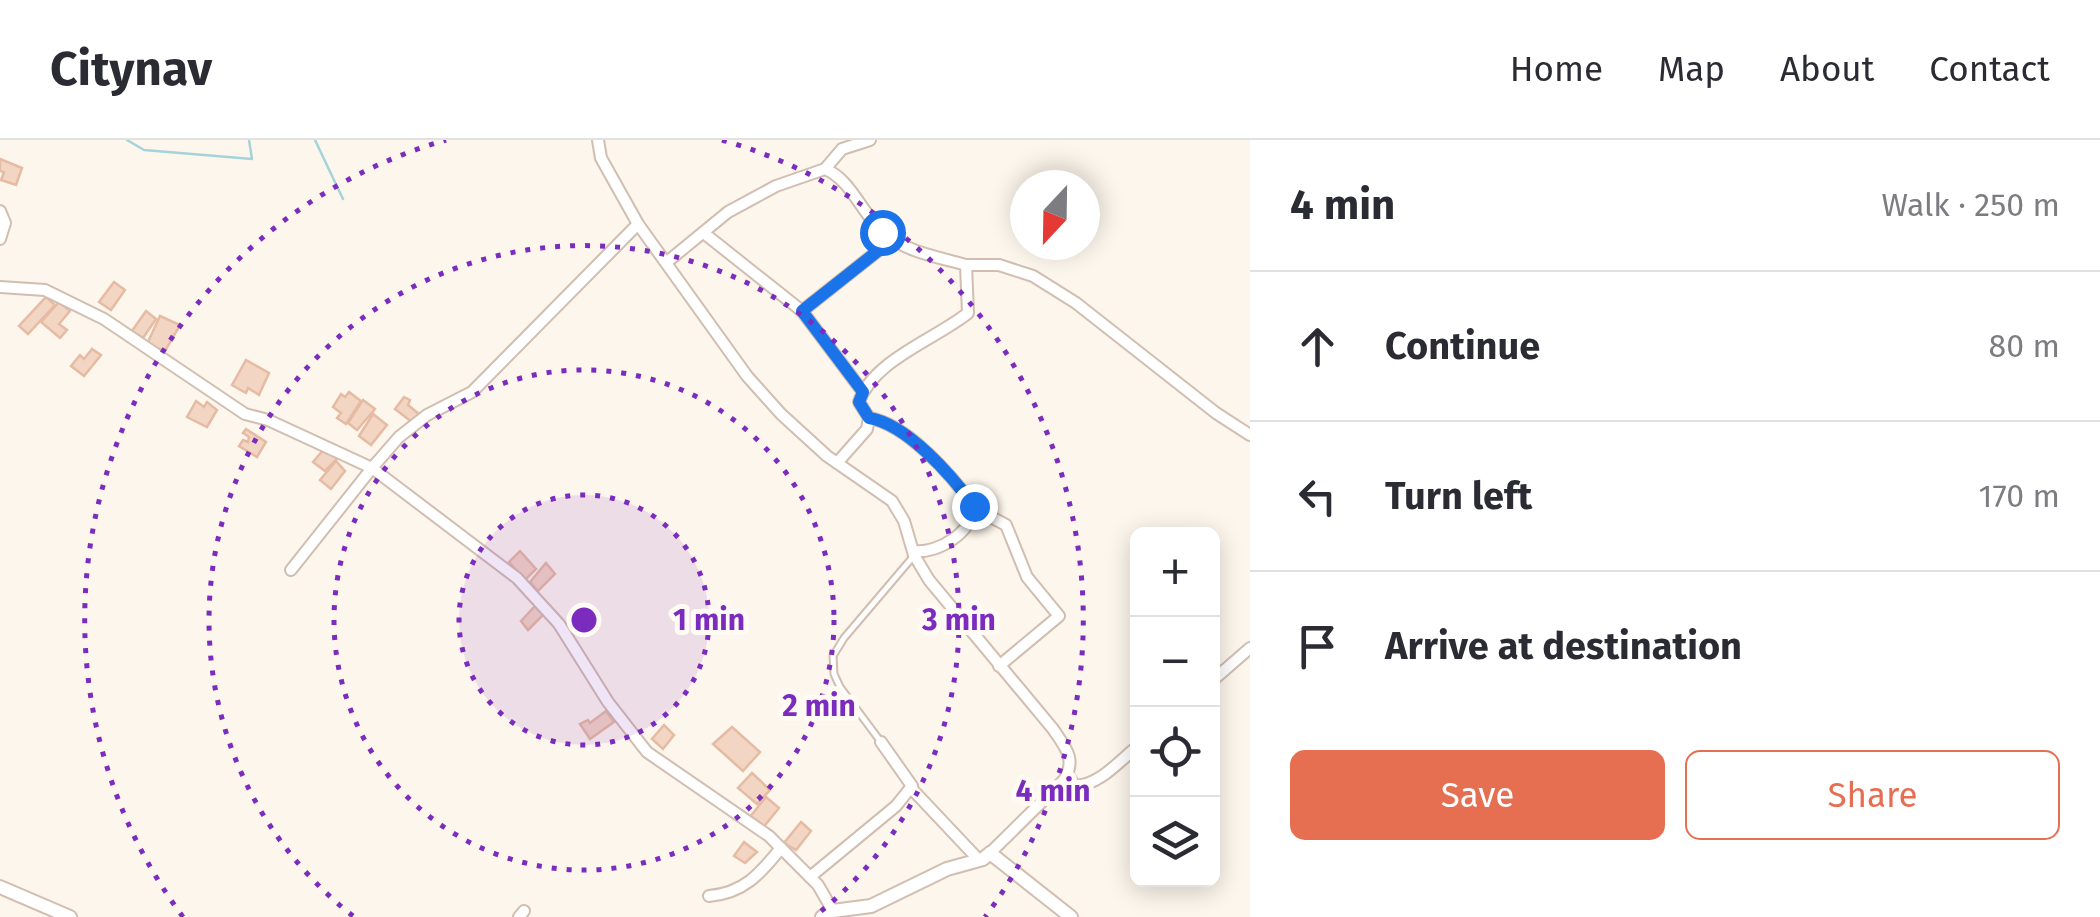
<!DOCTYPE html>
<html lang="en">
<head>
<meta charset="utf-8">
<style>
  :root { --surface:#fff; --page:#f2f2f3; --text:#2b2b33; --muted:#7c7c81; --line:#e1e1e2; --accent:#e76f51 }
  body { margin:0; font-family:"Fira Sans",sans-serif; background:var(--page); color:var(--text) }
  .controls { position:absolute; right:30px; bottom:30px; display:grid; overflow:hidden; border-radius:15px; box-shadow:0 5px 25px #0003 }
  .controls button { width:90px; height:90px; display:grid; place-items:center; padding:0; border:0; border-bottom:2px solid var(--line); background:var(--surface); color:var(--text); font:50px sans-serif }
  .compass { position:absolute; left:1010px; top:30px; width:90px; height:90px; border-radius:50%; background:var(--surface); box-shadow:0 5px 25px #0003; rotate:202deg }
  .stop { position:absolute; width:30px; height:30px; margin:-22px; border:8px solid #1a73e8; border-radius:50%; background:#fff }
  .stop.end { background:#1a73e8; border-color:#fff; box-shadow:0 2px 10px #0008 }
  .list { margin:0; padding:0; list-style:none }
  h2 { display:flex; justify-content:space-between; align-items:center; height:130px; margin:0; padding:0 40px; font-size:42px }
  h2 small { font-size:32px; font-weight:400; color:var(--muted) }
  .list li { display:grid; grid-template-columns:65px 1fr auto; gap:30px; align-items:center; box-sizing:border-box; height:150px; padding:0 40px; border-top:2px solid var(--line) }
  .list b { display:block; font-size:38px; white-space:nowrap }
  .list em { font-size:32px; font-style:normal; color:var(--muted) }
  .actions { display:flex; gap:20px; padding:30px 40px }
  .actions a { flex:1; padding:22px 0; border:2px solid var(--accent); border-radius:15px; text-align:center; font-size:35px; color:var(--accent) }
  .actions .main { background:var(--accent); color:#fff }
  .icon { flex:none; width:55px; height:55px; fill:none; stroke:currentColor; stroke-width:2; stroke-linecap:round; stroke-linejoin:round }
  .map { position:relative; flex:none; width:1250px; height:777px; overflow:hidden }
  header { display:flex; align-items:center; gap:60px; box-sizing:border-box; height:140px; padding:0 50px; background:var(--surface); border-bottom:2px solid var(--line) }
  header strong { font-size:48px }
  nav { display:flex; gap:55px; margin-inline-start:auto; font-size:35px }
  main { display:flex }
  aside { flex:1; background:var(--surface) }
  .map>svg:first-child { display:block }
</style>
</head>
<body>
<header>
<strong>Citynav</strong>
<nav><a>Home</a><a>Map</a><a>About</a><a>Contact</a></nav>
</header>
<main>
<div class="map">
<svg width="1250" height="777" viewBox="0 0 1250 777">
  <rect width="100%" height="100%" fill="#fdf6ec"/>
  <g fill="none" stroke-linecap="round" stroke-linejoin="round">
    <g stroke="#a5d3da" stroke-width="2.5">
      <path d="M127 0 144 10 252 19 249 0"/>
      <path d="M315 0 343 59"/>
    </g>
  </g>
  <g fill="#f3d5c3" stroke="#e6bba3" stroke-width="2.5">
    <path d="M0 19 22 28 16 45 1 40 4 32 0 31Z"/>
    <path d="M114 142 125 150 111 170 99 162Z"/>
    <path d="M46 157 55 165 28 194 19 186Z"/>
    <path d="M59 162 70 171 59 184 67 190 60 198 41 182Z"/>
    <path d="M146 171 156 179 143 198 132 191Z"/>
    <path d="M160 176 180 185 165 211 147 204Z"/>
    <path d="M92 209 101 215 84 236 71 226 80 215 84 219Z"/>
    <path d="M246 220 269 233 259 255 248 248 246 253 232 245Z"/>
    <path d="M349 252 361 261 346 284 337 278 341 273 333 267 341 254 345 257Z"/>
    <path d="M404 257 410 260 408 265 419 274 413 283 395 269Z"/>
    <path d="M363 260 375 269 357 290 348 283Z"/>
    <path d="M196 261 204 267 207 262 217 270 207 287 187 277Z"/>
    <path d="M373 274 387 285 371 305 359 296Z"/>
    <path d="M246 289 266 302 257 317 239 306 243 300 248 302 249 297 243 293Z"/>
    <path d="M325 308 338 318 325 331 313 322Z"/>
    <path d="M336 321 345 331 331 349 320 340Z"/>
    <path d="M520 411 536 429 525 440 509 422Z"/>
    <path d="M546 423 555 434 538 451 530 442Z"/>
    <path d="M536 465 544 474 528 490 521 481Z"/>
    <path d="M606 571 614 582 590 599 580 584 588 580 590 583Z"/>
    <path d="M664 585 674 595 663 609 652 599Z"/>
    <path d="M732 587 760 612 743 631 713 604Z"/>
    <path d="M752 633 770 650 757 664 738 648Z"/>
    <path d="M766 657 779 668 762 689 749 678Z"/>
    <path d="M801 682 811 691 796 710 784 703Z"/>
    <path d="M744 702 757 712 745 723 734 716Z"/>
  </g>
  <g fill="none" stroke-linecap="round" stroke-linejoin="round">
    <defs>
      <path id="service" d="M881 602 840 547 834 534 833 516 844 498 912 418"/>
      <g id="minor">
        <path d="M598 0 601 18 638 84"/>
        <path d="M825 29 842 9 870 0"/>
        <path d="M0 71 5 83 0 99"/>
        <path d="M705 94 802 171 863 252"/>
        <path d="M667 122 728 72 776 46 825 29C852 40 862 75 884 93 906 112 938 117 966 125L968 173C936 199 873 220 859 262L869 278 867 289 837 323"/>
        <path d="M966 125H999L1033 136 1076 163 1216 273 1250 295"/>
        <path d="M0 147 45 150 104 179 245 274 268 280 372 328 291 430"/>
        <path d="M802 171 893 99"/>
        <path d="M869 278C907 284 952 336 974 366 973 392 938 414 914 411"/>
        <path d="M973 377 993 378 1006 385 1027 437 1059 476 999 526"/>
        <path d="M1212 541 1250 508"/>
        <path d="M1068 635 1075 646C1100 645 1119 621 1138 606"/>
        <path d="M911 648 978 719"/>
        <path d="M810 737 896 666 912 646 881 602"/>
        <path d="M709 756C744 753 760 734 781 708"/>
        <path d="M833 771 818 745 769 696 647 612 608 562 559 484 517 438 372 328 399 297 427 275 472 252 638 84 747 236 781 274 827 316 892 361 904 381 914 415 929 440 1053 589C1065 607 1077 619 1064 640L990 713"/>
        <path d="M519 777 524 771"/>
      </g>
      <g id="tertiary">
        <path d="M0 747 70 777"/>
        <path d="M822 777 833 771 871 766 947 729 983 719 990 713 1071 777"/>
      </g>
    </defs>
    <use href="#service" stroke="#d1beb0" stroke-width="9"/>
    <use href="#minor" stroke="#d1beb0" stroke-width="14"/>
    <use href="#tertiary" stroke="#d1beb0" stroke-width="16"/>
    <use href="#service" stroke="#fff" stroke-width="5"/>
    <use href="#minor" stroke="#fff" stroke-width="10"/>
    <use href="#tertiary" stroke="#fff" stroke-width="12"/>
  </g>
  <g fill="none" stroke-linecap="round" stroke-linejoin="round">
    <path stroke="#1a73e8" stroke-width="12" d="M882 92 893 99 802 171 863 252 859 262 869 278C907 284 952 336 974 366"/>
  </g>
  <circle cx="584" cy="480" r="125" fill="#7b2cbf" fill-opacity=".12"/>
  <g fill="none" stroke="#7b2cbf" stroke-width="5" stroke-dasharray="5 10">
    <circle cx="584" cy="480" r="125"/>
    <circle cx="584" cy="480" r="250"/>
    <path d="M353 776A375 375 0 1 1 815 776"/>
    <path d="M183 777A499 499 0 0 1 446 0M722 0A499 499 0 0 1 985 777"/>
  </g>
  <circle cx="584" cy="480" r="15" fill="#7b2cbf" stroke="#fffaf3" stroke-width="5"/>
  <g font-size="30" text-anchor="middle" font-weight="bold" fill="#7b2cbf" stroke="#fffaf3" stroke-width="10" stroke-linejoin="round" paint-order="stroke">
    <text x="709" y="490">1 min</text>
    <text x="959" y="490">3 min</text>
    <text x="819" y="576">2 min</text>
    <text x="1053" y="661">4 min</text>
  </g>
</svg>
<div class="controls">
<button>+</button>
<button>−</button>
<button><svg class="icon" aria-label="locate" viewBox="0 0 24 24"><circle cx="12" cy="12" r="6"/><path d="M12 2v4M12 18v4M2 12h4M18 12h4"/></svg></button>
<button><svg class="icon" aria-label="layers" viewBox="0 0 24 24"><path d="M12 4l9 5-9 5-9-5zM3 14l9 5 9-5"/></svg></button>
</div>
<svg class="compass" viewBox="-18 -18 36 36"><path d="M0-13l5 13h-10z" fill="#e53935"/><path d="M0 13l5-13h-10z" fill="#7c7c81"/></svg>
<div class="stop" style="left:882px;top:92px"></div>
<div class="stop end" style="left:974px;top:366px"></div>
</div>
<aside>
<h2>4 min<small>Walk · 250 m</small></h2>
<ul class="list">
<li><svg class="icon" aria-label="ahead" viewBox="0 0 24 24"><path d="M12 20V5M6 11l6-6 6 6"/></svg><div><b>Continue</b></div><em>80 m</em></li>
<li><svg class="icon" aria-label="left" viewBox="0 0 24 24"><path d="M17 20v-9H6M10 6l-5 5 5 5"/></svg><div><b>Turn left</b></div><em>170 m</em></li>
<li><svg class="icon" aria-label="arrive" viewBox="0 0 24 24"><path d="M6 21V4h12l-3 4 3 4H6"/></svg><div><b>Arrive at destination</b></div></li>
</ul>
<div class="actions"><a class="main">Save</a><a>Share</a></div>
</aside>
</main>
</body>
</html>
